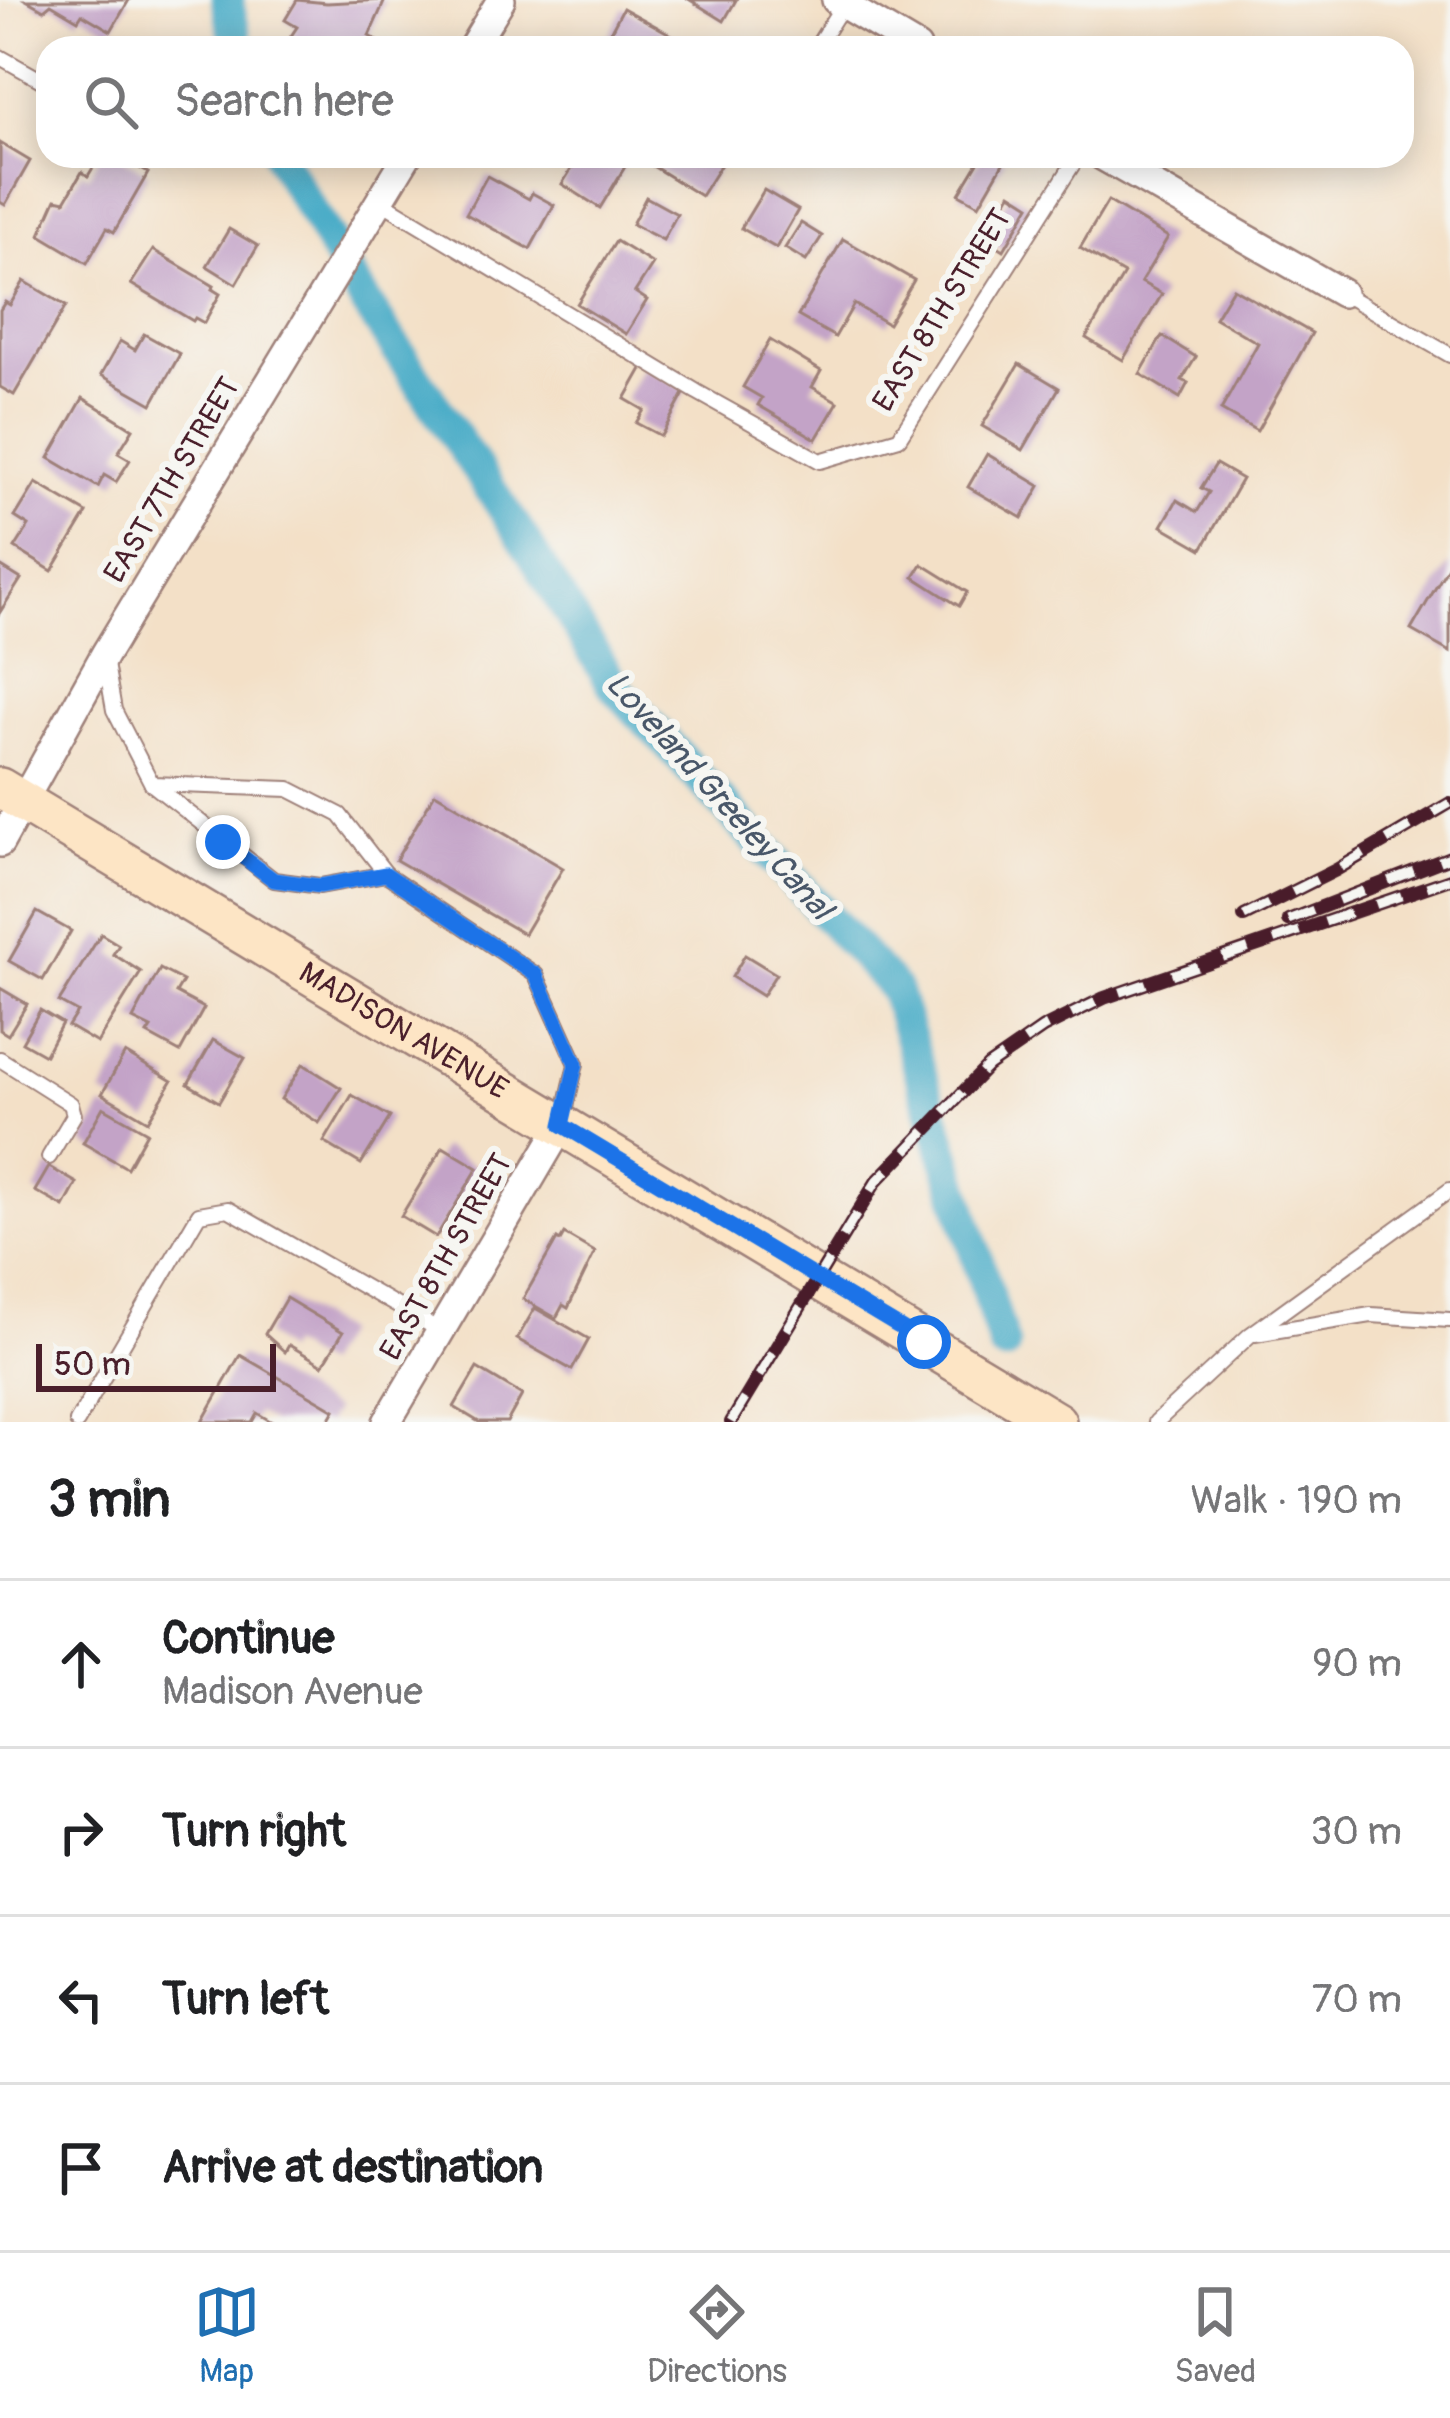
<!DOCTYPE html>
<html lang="en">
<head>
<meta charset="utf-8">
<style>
  :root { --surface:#fff; --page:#f2f2f2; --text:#202124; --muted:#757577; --line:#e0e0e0; --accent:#1f6fb2 }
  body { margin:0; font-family:Pangolin,sans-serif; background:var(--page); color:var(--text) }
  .scale { position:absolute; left:36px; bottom:30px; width:240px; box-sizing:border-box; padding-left:12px; border:6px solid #4a1f2b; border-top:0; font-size:33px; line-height:42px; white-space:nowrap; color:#4a1f2b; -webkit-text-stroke:9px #f6f6f2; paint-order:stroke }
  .stop { position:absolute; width:36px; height:36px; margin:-27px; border:9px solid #1a73e8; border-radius:50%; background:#fff }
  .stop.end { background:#1a73e8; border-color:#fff; box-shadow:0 3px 12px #0008 }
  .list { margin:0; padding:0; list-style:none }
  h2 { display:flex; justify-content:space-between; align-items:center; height:156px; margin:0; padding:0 48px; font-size:51px }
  h2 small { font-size:39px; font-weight:400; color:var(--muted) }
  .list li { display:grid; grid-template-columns:78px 1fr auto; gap:36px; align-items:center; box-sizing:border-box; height:168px; padding:0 48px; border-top:3px solid var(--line) }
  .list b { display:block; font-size:45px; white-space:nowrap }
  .list p { margin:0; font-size:39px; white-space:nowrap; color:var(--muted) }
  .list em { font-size:39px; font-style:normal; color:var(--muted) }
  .icon { flex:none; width:66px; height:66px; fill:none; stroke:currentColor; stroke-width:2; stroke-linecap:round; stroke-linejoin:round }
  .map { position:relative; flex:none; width:1450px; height:1422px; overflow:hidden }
  .search { position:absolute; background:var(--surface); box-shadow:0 6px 30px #0003; left:36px; right:36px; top:36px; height:132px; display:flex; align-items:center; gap:30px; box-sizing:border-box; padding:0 42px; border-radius:36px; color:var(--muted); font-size:45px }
  .sheet { height:828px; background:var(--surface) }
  nav { display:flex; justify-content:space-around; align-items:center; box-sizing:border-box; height:168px; border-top:3px solid var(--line); background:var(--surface); font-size:33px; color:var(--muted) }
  nav a { display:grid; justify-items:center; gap:6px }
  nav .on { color:var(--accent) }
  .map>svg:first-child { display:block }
</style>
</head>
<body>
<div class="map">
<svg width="1450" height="1422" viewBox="0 0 1450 1422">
  <rect width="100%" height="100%" fill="#f6f6f2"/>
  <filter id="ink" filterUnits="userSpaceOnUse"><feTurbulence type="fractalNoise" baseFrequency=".00833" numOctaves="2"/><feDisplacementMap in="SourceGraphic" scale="24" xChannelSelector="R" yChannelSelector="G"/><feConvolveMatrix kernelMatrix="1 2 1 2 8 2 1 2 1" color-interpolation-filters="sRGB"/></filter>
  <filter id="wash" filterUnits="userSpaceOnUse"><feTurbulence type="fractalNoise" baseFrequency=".004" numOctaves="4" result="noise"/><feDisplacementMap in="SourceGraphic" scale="48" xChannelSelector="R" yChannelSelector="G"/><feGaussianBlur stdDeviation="2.7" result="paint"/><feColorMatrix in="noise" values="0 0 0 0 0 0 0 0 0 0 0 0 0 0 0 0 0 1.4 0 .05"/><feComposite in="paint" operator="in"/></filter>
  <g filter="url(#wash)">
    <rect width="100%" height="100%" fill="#f3e0c7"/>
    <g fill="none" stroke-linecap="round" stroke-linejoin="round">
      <g stroke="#48acc7" stroke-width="33">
        <path d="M227 0 238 48"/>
        <path d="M279 156 364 300 519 532 614 686 895 990 1004 1346"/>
      </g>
    </g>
    <g id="blocks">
      <g fill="#c3a3c7">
        <path d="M26 0H129L111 31 82 14 78 20 51 4 44 10Z"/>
        <path d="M297 0 327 3 385 0 369 36 379 42 375 48H329L314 39 308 46 291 36 297 27 285 20Z"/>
        <path d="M690 0H736L724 21Z"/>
        <path d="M623 8 679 39 674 48H616L605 42Z"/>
        <path d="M0 143 30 161 5 205 0 202Z"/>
        <path d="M100 156H119L148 173 114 232 107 228 87 263 40 235 56 199 65 201 82 172 88 176Z"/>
        <path d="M560 156H622L629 160 600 208 562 184 574 165Z"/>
        <path d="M646 156H705L720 166 701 196 643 160Z"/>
        <path d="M982 156 1005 160 979 205 959 194Z"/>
        <path d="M487 176 529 199 532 193 554 205 530 249 466 214Z"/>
        <path d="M764 190 798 210 776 248 741 228Z"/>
        <path d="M1011 193 1030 205 1004 250 985 238Z"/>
        <path d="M646 197 677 214 663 240 632 224Z"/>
        <path d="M1108 201 1168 237 1141 282 1162 294 1123 360 1086 338 1124 274 1080 248Z"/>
        <path d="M801 223 822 236 806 261 785 248Z"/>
        <path d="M229 229 258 246 236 284 207 266Z"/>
        <path d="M843 239 914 280 888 324 854 304 835 337 798 316Z"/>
        <path d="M616 241 653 264 635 292 647 300 626 334 577 304Z"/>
        <path d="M153 250 214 286 212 289 220 294 204 323 195 318 193 321 131 284Z"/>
        <path d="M24 281 66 306 14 395 0 387V310L5 302 10 305Z"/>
        <path d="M1233 288 1312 333 1257 431 1221 410 1258 343 1215 318Z"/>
        <path d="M144 334 180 354 152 404 101 375 120 341 135 350Z"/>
        <path d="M1162 336 1196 357 1182 380 1188 383 1180 398 1140 374Z"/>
        <path d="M770 340 821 371 812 387 838 402 816 439 758 405 762 398 743 387Z"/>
        <path d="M1019 364 1059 388 1023 450 982 426Z"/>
        <path d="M643 367 686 390 661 436 636 423 644 410 625 399Z"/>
        <path d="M83 398 133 429 118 453 130 460 116 482 104 475 98 487 49 458Z"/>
        <path d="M987 454 1040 486 1022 518 968 487Z"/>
        <path d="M1216 464 1242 479 1202 549 1162 526 1177 500 1197 512 1209 492 1201 488Z"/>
        <path d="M36 483 87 513 52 571 15 548 29 526 15 517Z"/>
        <path d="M1450 563V652L1411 630Z"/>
        <path d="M922 564 967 592 959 606 914 577Z"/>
        <path d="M0 566 21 579 0 612Z"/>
        <path d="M435 793 563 868 524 934 396 860Z"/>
        <path d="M37 912 71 931 43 980 9 961Z"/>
        <path d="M101 934 119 945 113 954 141 972 97 1043 68 1026 77 1012 59 1002Z"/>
        <path d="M745 955 776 974 762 996 732 977Z"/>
        <path d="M160 969 183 981 176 993 204 1008 180 1052 147 1034 151 1028 133 1019Z"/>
        <path d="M0 988 27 1004 8 1035 0 1030Z"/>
        <path d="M40 1010 62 1023 45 1055 22 1042Z"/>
        <path d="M213 1040 245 1058 219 1102 188 1084Z"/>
        <path d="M125 1053 172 1081 148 1121 102 1094Z"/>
        <path d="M303 1064 341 1088 319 1123 281 1099Z"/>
        <path d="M352 1095 390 1117 361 1164 324 1142Z"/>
        <path d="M103 1107 147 1132 127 1168 83 1143Z"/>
        <path d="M443 1147 478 1168 436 1237 401 1216Z"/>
        <path d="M49 1167 77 1183 64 1207 35 1191Z"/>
        <path d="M564 1234 595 1252 568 1308 563 1305 556 1318 523 1299 557 1239 560 1241Z"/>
        <path d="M286 1298 343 1332 323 1365 289 1345 285 1352 265 1334Z"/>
        <path d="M535 1308 589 1339 572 1370 517 1339Z"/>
        <path d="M240 1355 335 1410 328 1422H272L257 1413 252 1422H202Z"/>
        <path d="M477 1368 522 1395 507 1422H479L454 1407Z"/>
      </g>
    </g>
  </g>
  <g filter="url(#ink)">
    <use href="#blocks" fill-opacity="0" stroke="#9e8079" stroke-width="3"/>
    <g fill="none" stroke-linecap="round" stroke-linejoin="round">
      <defs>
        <g id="service">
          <path d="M816 48 843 5"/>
          <path d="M0 57 48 84"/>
          <path d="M380 201 697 392 820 461 899 438 1078 156"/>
          <path d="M1342 293 1450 355"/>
          <path d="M105 658 114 710 152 784 289 789 340 815 386 874 536 975 576 1064 563 1120"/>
          <path d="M152 784 274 880 320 886 386 874"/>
          <path d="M0 1059 71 1104 74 1115 49 1157"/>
          <path d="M1255 1334 1371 1315 1450 1320"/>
          <path d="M77 1422 199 1214 228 1209 441 1331"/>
          <path d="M1156 1422 1250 1335 1450 1190"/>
        </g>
        <g id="minor">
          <path d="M836 0 917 48"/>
          <path d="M472 48 501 0"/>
          <path d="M1102 156 1342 293"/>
          <path d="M0 843 105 654 407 156"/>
          <path d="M387 1422 562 1125"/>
        </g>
        <g id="secondary">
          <path id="s1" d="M0 788 1056 1422"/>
        </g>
      </defs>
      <use href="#service" stroke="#9e8079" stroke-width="18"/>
      <use href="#minor" stroke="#9e8079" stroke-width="32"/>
      <use href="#secondary" stroke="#9e8079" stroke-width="44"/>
      <use href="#service" stroke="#fff" stroke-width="14"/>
      <use href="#minor" stroke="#fff" stroke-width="27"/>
      <use href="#secondary" stroke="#fde5c5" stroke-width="39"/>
      <defs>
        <g id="rail">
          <path d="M1244 916 1336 870 1450 803"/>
          <path d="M1288 920 1450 857"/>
          <path d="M731 1422 876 1182 988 1066 1043 1028 1104 998 1450 879"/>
        </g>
      </defs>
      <use href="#rail" stroke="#4a1f2b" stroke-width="14"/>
      <use href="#rail" stroke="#f6f6f2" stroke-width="9" stroke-dasharray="27" stroke-linecap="butt"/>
    </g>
  </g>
  <g fill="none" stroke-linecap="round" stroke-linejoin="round" filter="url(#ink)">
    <path stroke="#1a73e8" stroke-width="15" d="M223 842 274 880 320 886 386 874 536 975 576 1064 562 1125 924 1342"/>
  </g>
  <g text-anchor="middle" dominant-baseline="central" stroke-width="12" stroke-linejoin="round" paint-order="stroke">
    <g font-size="30" fill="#4a1f2b" stroke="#f6f6f2">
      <text transform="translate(942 310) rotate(-58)">EAST 8TH STREET</text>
      <text transform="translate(172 480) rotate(-59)">EAST 7TH STREET</text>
      <text stroke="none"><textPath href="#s1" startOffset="471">MADISON AVENUE</textPath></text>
      <text transform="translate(446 1257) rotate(-60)">EAST 8TH STREET</text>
    </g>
    <g font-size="33" font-style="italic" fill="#495769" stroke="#f6f6f2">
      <text transform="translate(719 796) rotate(48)">Loveland Greeley Canal</text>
    </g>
  </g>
</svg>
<div class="scale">50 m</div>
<div class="stop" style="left:924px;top:1342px"></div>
<div class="stop end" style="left:223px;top:842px"></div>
<div class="search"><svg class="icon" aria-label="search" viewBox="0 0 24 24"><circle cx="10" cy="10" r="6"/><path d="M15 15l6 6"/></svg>Search here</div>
</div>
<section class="sheet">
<h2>3 min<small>Walk · 190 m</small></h2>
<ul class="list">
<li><svg class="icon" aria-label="ahead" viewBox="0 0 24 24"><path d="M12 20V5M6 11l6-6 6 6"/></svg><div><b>Continue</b><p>Madison Avenue</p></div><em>90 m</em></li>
<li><svg class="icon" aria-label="right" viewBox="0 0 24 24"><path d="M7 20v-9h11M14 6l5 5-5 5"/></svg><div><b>Turn right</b></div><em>30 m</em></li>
<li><svg class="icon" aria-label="left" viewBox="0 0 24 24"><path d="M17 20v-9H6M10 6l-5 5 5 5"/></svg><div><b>Turn left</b></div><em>70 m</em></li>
<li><svg class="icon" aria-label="arrive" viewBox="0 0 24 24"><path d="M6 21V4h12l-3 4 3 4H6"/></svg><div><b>Arrive at destination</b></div></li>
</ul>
</section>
<nav>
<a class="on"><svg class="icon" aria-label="map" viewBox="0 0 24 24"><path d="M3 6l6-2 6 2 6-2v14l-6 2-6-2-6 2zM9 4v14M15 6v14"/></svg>Map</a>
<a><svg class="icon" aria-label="directions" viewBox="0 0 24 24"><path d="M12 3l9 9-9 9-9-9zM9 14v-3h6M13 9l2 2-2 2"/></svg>Directions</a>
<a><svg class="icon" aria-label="saved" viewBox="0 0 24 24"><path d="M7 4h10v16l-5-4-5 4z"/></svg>Saved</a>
</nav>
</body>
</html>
